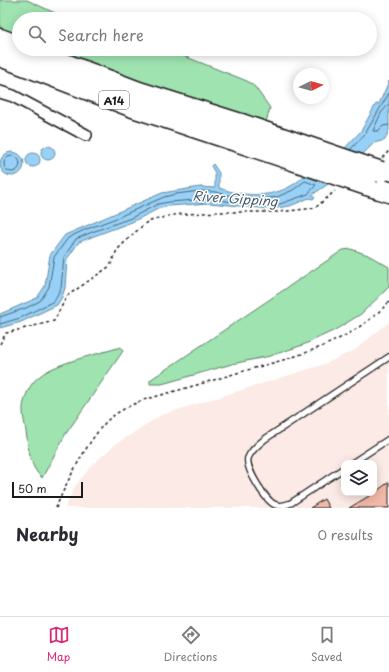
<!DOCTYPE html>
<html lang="en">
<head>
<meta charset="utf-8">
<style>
  :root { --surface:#fff; --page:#f2f2f3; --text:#2b2b33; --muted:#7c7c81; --line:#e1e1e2; --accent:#db2777 }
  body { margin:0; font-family:"Playpen Sans",sans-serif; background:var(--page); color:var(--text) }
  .controls { position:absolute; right:12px; bottom:12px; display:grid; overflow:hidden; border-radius:8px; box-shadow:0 2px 10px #0003 }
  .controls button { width:36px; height:36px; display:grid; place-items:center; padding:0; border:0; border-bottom:1px solid var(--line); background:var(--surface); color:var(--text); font:20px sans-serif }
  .compass { position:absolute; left:293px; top:68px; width:36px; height:36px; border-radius:50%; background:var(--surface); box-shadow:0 2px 10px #0003; rotate:85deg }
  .scale { position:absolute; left:12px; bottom:10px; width:71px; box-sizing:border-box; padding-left:4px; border:2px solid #1c1c1c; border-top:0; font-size:11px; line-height:14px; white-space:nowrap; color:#1c1c1c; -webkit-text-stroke:3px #fff; paint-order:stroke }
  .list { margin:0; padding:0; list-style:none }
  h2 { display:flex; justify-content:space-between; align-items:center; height:52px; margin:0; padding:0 16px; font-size:17px }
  h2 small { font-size:13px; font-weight:400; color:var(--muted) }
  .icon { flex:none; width:22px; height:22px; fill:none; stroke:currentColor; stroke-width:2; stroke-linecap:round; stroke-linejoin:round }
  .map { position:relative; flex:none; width:389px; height:508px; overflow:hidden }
  .search { position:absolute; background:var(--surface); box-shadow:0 2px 10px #0003; left:12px; right:12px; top:12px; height:44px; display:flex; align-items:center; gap:10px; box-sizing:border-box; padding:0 14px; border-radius:22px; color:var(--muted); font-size:15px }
  .sheet { height:108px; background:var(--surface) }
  nav { display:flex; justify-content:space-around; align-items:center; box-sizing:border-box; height:56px; border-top:1px solid var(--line); background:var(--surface); font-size:11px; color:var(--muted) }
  nav a { display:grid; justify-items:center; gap:2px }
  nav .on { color:var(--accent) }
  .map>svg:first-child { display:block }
</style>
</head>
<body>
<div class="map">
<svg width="389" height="508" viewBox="0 0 389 508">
  <rect width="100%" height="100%" fill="#fff"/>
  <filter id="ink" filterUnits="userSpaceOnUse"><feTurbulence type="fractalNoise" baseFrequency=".025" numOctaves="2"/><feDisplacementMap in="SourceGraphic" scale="8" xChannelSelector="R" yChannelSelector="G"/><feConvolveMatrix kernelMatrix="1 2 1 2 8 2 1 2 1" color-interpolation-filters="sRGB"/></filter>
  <g filter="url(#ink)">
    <path fill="#fbeae5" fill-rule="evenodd" d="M389 322V508H65L75 486 94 463 116 444 161 415 325 364 355 350ZM344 463H374V493H344Z"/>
    <g fill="#9ee3b0" stroke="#5d8066">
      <path d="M0 0H27L68 19H19V40L0 33Z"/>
      <path d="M42 49H166L247 81 255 87 270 108 267 119 262 127Z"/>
      <path d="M351 249 368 255 389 267V287L361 314 335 330 303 345 270 356 232 364 162 384H150V380L343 250Z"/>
      <path d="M121 347 123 351 65 435 42 478C29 466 29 449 26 432 25 423 21 411 24 402 26 393 32 381 40 376 57 362 99 354 121 347Z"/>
    </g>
    <g fill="#97d1f7" stroke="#66899f">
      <path d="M389 81V130L385 140 374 143 358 159 344 149 361 131 376 104H379Z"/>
      <circle cx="48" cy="153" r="7"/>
      <circle cx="12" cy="164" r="12"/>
      <circle cx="33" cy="160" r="7"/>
      <path d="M213 164 219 173V188C248 198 281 199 304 176L328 184 312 195 315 197 313 199 309 198 290 206 270 209 209 203 170 206 160 208 132 222 94 236 79 242 67 259 65 288 62 297 57 305 21 322 0 328V314L37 298 45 286 50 255 65 235 162 193 200 187 215 188V173L211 166Z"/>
    </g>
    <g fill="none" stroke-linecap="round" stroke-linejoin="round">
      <g stroke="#4d6474" stroke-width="1">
        <path d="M389 104 381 113 373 131H378L383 126 389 125"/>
        <path d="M350 150 365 134 389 93"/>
        <circle cx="12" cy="164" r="8"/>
        <path d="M0 317 26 308 40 301 49 287 54 257 68 238 84 230 114 219 164 197 176 194 200 191 216 192 227 195 261 199 277 197 293 190 305 181 316 185 308 194 280 204H252L209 199 169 202 158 204 131 218 92 232 76 239 64 257 61 288 54 301 20 318 0 324"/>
      </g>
    </g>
    <g fill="#f1b9a7" stroke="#1c1c1c">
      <path d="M389 482V508H349L374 493Z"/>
      <path d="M324 499 329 508H310Z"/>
    </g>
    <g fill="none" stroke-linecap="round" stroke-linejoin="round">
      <defs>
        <g id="lane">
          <path d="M352 463 389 439"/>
          <path d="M344 468 291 503C286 505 281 507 276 505 266 502 245 468 248 458 251 450 259 444 265 439L389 357"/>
        </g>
        <path id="street" d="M0 92 13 96 86 135"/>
        <g id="highway">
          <path d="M0 39 19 46"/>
          <path d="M26 49 139 92 241 124"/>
          <path d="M0 56 133 107 230 139"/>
          <path d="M367 185 389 192"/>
        </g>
      </defs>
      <use href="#lane" stroke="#1c1c1c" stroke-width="8"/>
      <use href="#street" stroke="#1c1c1c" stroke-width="14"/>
      <use href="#highway" stroke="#1c1c1c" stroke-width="23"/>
      <g stroke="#1c1c1c" stroke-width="1.5" stroke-dasharray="3 3" stroke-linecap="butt">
        <path d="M382 158 389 151"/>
        <path d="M0 344 6 333 54 321 67 296 110 266 117 250 132 235 147 222 172 215 218 212H279L315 208 335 191"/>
        <path d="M56 508C65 484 90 437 108 420 118 411 131 405 143 400 176 391 208 382 240 372 294 357 348 345 389 302"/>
      </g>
      <use href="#lane" stroke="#fff" stroke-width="5.5"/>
      <use href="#street" stroke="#fff" stroke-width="11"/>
      <use href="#highway" stroke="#fff" stroke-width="20"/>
      <defs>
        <g id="highway-bridge">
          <path d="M241 124 381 172"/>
          <path d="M230 139 367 185"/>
        </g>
      </defs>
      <use href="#highway-bridge" stroke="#1c1c1c" stroke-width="23" stroke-linecap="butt"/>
      <use href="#highway-bridge" stroke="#fff" stroke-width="20"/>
    </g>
  </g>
  <g text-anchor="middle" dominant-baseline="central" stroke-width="3" stroke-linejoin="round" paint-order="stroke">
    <rect fill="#fff" stroke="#606060" stroke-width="1" x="99" y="91" width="30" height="18" rx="3"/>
    <g font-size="11" font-weight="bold" fill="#1c1c1c">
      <text x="114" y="100">A14</text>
    </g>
    <g font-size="13" font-style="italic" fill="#475b69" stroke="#fff">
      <text transform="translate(235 198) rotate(4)">River Gipping</text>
    </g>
  </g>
</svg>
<div class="controls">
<button><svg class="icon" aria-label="layers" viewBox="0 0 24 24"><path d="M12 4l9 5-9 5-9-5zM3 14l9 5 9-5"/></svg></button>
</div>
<svg class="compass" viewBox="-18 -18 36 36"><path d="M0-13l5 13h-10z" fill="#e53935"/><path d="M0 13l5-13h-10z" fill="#7c7c81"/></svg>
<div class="scale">50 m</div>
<div class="search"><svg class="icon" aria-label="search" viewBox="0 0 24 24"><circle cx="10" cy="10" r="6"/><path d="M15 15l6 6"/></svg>Search here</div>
</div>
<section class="sheet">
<h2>Nearby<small>0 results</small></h2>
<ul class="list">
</ul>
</section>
<nav>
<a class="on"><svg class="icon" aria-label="map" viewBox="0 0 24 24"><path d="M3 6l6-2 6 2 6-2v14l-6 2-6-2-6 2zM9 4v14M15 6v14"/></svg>Map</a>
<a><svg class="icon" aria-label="directions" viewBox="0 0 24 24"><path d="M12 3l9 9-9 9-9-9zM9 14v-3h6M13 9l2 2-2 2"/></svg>Directions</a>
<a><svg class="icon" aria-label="saved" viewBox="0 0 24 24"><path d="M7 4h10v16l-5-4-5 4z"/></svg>Saved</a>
</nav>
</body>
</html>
